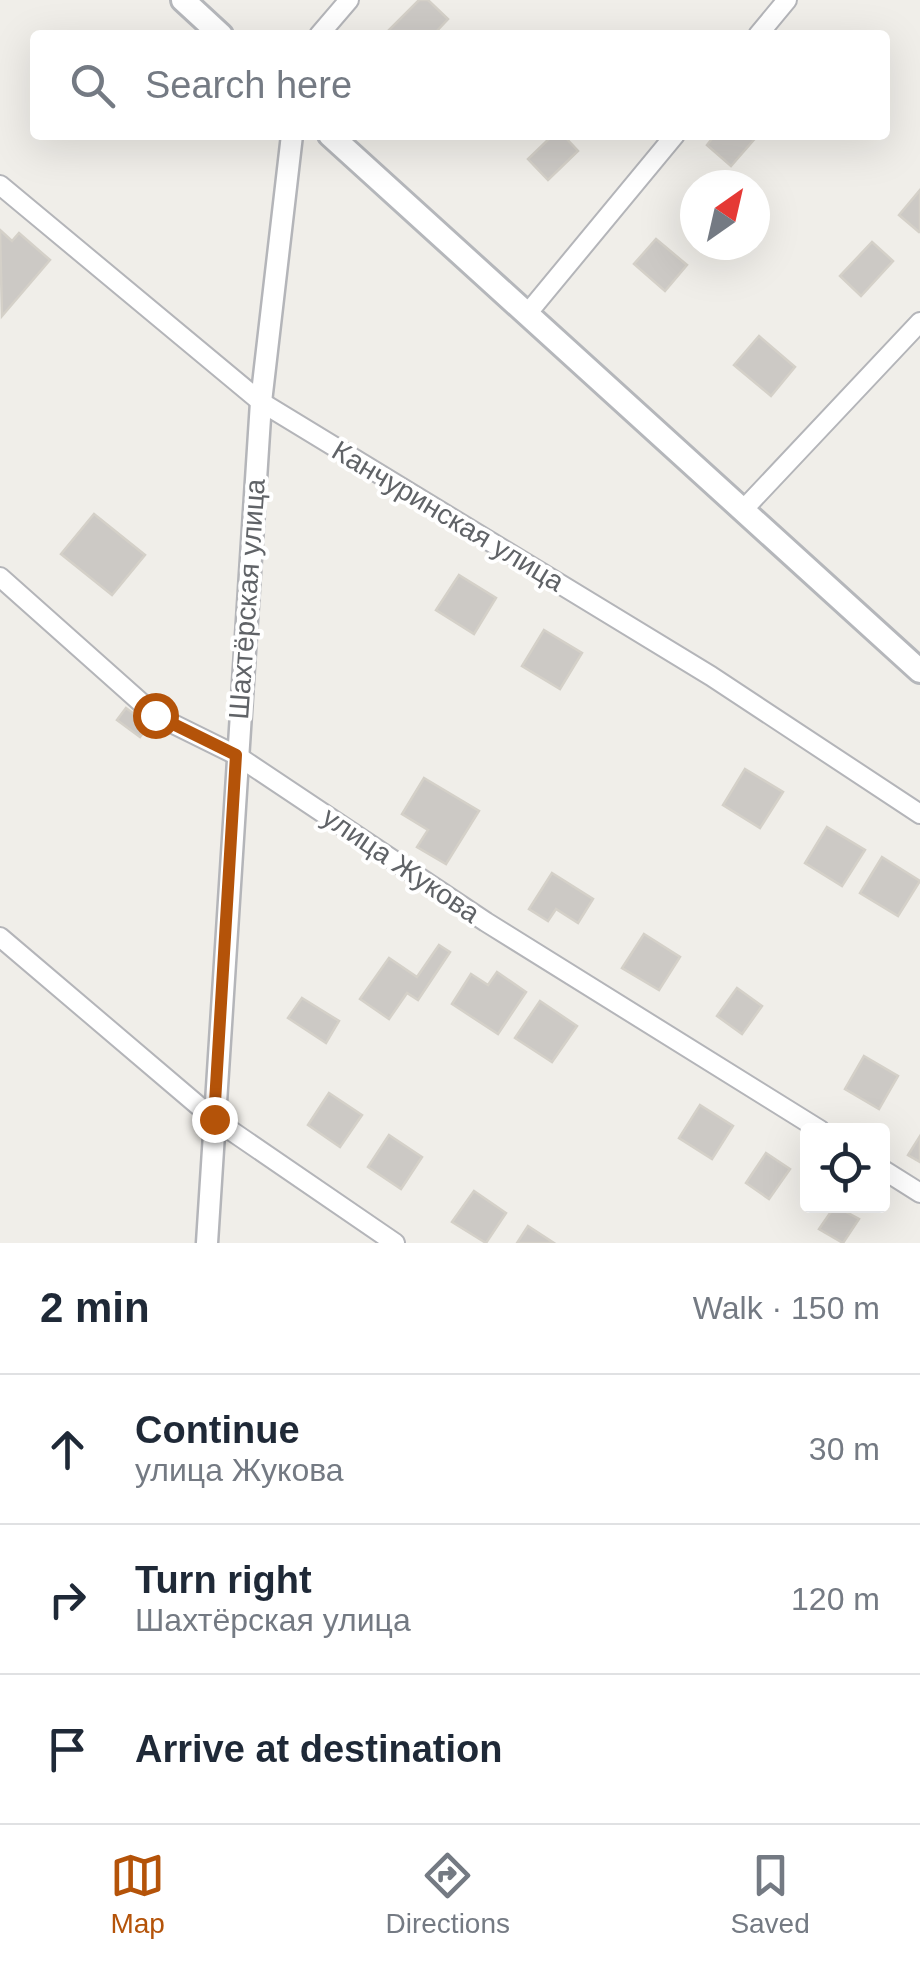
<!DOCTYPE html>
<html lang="en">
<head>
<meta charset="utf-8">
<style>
  :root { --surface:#fff; --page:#f6f6f7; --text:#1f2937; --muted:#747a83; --line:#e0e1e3; --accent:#b45309 }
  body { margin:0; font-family:Arial,sans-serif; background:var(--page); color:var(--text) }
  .controls { position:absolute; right:30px; bottom:30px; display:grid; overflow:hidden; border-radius:10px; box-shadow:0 10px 40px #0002 }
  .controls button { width:90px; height:90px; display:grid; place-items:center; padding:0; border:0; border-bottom:2px solid var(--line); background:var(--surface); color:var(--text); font:50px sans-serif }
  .compass { position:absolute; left:680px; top:170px; width:90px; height:90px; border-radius:50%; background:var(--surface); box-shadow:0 10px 40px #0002; rotate:34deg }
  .stop { position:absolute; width:30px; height:30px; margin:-22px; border:8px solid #b45309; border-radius:50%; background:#fff }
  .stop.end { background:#b45309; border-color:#fff; box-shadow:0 2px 10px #0008 }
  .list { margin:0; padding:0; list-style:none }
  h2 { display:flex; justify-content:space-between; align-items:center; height:130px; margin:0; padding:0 40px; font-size:42px }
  h2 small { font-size:32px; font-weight:400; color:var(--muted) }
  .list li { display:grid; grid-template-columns:65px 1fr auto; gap:30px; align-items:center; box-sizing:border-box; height:150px; padding:0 40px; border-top:2px solid var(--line) }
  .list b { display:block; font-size:38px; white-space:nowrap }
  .list p { margin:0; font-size:32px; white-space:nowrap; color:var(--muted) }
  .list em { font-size:32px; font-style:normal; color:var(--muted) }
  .icon { flex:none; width:55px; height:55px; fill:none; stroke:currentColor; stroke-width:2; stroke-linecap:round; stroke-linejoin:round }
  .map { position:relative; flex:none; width:920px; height:1243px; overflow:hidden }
  .search { position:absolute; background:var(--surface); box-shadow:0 10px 40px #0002; left:30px; right:30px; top:30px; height:110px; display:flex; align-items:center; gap:25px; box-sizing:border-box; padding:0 35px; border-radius:10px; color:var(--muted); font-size:38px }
  .sheet { height:580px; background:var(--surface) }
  nav { display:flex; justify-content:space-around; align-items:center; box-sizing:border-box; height:140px; border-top:2px solid var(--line); background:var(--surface); font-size:28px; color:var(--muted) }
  nav a { display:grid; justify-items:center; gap:5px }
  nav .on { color:var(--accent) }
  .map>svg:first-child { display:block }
</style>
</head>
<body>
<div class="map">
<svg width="920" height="1243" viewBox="0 0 920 1243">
  <rect width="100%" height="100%" fill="#f0eee9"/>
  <g fill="#ccc9c5" stroke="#d4d0c8" stroke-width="2.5">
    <path d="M419 0H428L448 19 433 35H384Z"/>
    <path d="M553 135H563L578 151 548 180 528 159Z"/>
    <path d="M715 135H758L731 166 707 145Z"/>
    <path d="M920 190V231L919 232 899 215Z"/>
    <path d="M0 230 12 241 19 233 50 260 2 316Z"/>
    <path d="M656 239 687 265 665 291 634 264Z"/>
    <path d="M872 242 893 261 861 296 840 276Z"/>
    <path d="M759 336 795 367 771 396 734 365Z"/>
    <path d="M94 514 145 555 112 595 61 554Z"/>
    <path d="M459 575 496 598 474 634 436 610Z"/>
    <path d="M544 630 582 653 560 689 522 666Z"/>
    <path d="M126 708 149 725 140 737 117 720Z"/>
    <path d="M745 769 783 792 760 828 723 805Z"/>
    <path d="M424 778 479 811 446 864 417 847 428 830 402 814Z"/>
    <path d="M827 827 865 850 842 886 805 863Z"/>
    <path d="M882 857 920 881 898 916 860 893Z"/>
    <path d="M552 873 593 899 578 923 556 909 548 921 529 909Z"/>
    <path d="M644 934 680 957 659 990 622 968Z"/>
    <path d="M439 945 450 952 418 1000 407 993 389 1019 360 999 389 958 417 977Z"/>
    <path d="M497 972 526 992 498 1034 452 1004 471 974 488 985Z"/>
    <path d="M737 988 762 1006 742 1034 717 1016Z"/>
    <path d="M302 998 339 1021 326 1043 288 1018Z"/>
    <path d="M540 1001 577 1026 552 1062 515 1038Z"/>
    <path d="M864 1056 898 1076 879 1109 845 1089Z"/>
    <path d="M329 1093 362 1115 340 1147 308 1125Z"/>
    <path d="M700 1105 733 1126 712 1159 679 1138Z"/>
    <path d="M389 1135 422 1157 401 1189 368 1167Z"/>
    <path d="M920 1136V1162L908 1155Z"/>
    <path d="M766 1153 790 1169 769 1199 746 1183Z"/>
    <path d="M474 1191 506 1213 486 1243 452 1222Z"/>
    <path d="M835 1206 859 1219 843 1243 819 1229Z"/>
    <path d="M528 1226 554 1243H517Z"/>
  </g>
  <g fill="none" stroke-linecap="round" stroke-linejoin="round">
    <defs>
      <g id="minor">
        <path d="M319 35 349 0"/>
        <path d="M758 35 787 0"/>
        <path d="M0 185 261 402 711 676 920 814"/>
        <path d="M527 314 675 135"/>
        <path d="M743 510 920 322"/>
        <path d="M0 577 155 715 236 755 486 922 820 1130"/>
        <path d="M0 937 214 1119 395 1243"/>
        <path d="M882 1169 920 1193"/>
      </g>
      <path id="tertiary" d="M207 1243 261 402 292 135"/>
      <g id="secondary">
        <path d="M183 0 221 35"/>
        <path d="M330 135 920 671"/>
      </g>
    </defs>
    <use href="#minor" stroke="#b4b5b9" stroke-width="22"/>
    <use href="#tertiary" stroke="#b4b5b9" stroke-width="25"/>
    <use href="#secondary" stroke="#b5b7bb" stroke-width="28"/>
    <use href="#minor" stroke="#fff" stroke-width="18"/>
    <use href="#tertiary" stroke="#fff" stroke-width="20"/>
    <use href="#secondary" stroke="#fff" stroke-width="22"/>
  </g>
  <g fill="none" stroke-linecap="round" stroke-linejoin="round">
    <path stroke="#b45309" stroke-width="12" d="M155 715 236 755 214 1119"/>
  </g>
  <g text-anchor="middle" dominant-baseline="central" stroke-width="8" stroke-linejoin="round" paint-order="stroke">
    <g font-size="28" fill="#606367" stroke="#fff">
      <text transform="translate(448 516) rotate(31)">Канчуринская улица</text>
      <text transform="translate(247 599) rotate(-86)">Шахтёрская улица</text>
      <text transform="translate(401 865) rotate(34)">улица Жукова</text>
    </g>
  </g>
</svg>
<div class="controls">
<button><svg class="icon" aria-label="locate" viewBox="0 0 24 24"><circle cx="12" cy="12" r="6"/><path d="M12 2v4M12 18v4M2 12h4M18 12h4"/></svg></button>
</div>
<svg class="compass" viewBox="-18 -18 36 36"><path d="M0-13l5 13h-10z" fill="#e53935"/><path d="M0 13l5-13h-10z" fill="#747a83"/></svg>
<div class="stop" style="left:155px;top:715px"></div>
<div class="stop end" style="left:214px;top:1119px"></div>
<div class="search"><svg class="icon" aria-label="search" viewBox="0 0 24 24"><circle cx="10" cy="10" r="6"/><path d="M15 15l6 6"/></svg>Search here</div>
</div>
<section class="sheet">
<h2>2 min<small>Walk · 150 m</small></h2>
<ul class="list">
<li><svg class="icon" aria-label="ahead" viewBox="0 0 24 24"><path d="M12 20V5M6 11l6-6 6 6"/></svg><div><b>Continue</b><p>улица Жукова</p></div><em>30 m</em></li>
<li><svg class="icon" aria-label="right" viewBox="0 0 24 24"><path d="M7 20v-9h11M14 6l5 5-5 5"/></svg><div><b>Turn right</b><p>Шахтёрская улица</p></div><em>120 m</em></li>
<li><svg class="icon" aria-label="arrive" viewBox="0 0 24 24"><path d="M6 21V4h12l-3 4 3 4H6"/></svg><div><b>Arrive at destination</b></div></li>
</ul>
</section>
<nav>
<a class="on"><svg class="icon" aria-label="map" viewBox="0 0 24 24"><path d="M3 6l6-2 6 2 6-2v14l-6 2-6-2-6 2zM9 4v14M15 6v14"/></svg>Map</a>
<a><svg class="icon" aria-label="directions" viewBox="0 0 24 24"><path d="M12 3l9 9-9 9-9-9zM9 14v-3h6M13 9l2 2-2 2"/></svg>Directions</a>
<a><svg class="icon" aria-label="saved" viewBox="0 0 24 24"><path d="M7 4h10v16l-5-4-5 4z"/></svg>Saved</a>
</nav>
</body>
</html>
